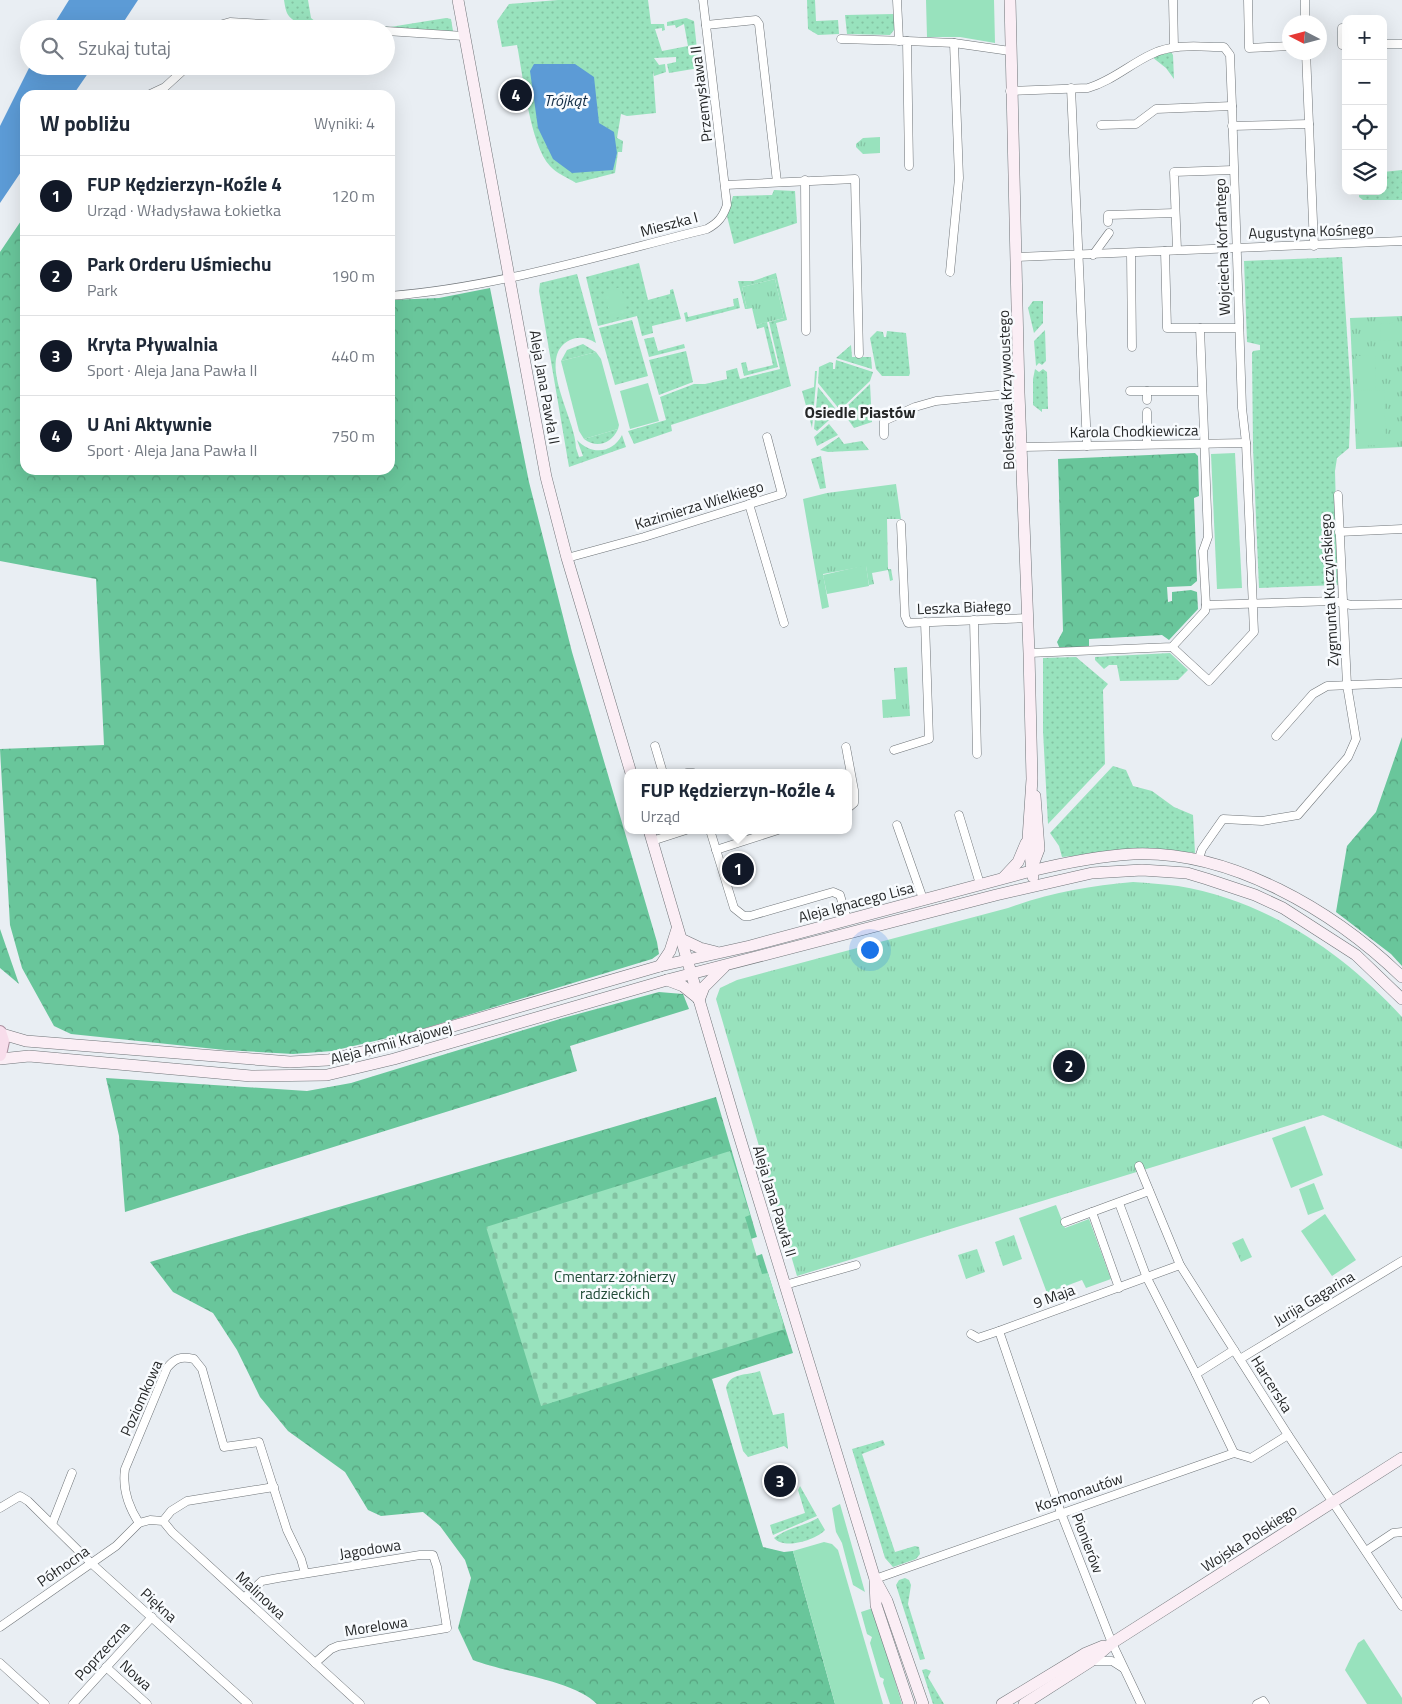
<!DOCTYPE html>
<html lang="pl">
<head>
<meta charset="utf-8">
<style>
  :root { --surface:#fff; --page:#f2f2f3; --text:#1f2937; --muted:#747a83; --line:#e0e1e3; --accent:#111827 }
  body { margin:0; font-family:"Titillium Web",sans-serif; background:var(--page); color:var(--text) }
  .controls { position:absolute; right:15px; top:15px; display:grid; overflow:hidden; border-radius:10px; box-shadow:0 5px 20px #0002 }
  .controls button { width:45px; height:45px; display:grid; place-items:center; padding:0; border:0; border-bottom:1px solid var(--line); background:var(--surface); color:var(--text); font:25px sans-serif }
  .compass { position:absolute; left:1282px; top:15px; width:45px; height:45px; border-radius:50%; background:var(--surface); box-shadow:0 5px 20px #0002; rotate:276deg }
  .you { position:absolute; left:869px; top:949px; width:18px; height:18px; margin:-12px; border:4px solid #fff; border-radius:50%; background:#1a73e8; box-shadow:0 0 0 8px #1a73e833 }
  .badge { display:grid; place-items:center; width:32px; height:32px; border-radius:50%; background:var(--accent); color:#fff; font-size:16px; font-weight:700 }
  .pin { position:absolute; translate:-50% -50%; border:2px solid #fff; box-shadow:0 1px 5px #0006 }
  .popup { position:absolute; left:624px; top:769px; width:228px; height:65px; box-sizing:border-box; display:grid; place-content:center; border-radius:10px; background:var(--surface); filter:drop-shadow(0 1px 4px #0005); font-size:16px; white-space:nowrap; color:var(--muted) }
  .popup b { font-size:19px; color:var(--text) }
  .popup::after { content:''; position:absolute; left:50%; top:100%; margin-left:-10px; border:10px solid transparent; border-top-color:var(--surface) }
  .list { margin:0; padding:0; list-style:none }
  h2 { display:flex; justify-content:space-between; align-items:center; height:65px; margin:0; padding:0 20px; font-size:21px }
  h2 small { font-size:16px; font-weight:400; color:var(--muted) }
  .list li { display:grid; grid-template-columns:32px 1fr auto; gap:15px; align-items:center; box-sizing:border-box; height:80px; padding:0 20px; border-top:1px solid var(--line) }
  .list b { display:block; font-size:19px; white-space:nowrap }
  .list p { margin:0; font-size:16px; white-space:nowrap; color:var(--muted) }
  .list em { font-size:16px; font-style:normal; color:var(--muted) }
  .icon { flex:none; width:28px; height:28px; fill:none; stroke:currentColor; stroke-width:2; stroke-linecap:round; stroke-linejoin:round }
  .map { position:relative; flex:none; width:1402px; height:1704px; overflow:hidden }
  .search { position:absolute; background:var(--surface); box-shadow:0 5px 20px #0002; left:20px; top:20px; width:375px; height:55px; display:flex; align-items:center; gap:12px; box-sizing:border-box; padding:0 18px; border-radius:28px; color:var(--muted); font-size:19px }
  .panel { position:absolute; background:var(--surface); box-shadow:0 5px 20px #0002; left:20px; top:90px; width:375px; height:385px; border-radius:15px }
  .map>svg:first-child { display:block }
</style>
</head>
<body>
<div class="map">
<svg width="1402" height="1704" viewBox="0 0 1402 1704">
  <defs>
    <pattern id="grass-dots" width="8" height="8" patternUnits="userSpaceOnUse" patternTransform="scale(1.25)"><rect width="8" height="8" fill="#98e2bd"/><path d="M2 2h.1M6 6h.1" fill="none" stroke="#83c2a2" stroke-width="1.8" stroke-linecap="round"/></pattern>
    <pattern id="forest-crowns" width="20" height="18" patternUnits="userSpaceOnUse" patternTransform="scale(1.25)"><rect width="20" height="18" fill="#69c69b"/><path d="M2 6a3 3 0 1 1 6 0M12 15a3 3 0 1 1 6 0" fill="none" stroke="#56a17e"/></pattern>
    <pattern id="cemetery-stones" width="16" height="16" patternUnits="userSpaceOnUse" patternTransform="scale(1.25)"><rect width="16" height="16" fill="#98e2bd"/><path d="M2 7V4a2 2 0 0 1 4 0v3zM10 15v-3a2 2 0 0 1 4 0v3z" fill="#83c2a2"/></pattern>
    <pattern id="park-tufts" width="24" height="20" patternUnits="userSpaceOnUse" patternTransform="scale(1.25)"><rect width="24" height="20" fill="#98e2bd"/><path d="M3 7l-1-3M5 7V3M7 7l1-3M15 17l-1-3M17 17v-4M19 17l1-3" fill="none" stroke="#83c2a2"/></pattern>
  </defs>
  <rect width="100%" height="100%" fill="#e9eef3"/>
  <g fill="url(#grass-dots)">
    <path d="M284 0H308L311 18 316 22 390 27 446 18 451 19 453 31 360 29 300 23C287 18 286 13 284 0Z"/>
    <path d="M558 0H648L651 24H664L665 30 662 31V28L655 29 662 51 688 46 684 24 676 28 675 25 667 26V22L686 18 694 21 699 68 669 73 667 64 676 62V57L654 58 659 65 665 64 666 72 654 76 653 70 656 113 627 116 621 114 617 138 623 141 622 152H618L615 173 576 183C568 178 556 173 550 166 530 145 523 75 517 45L502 47 497 21 509 4Z"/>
    <path d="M807 0H815L816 21 838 20 839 34 818 35 808 29Z"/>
    <path d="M894 14V30L890 35 847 34 845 15Z"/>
    <path d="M1171 52 1173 55 1174 79 1166 68 1152 57Z"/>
    <path d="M1402 170V200H1363L1359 197V191H1383V172Z"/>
    <path d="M774 190 795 191 797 223 734 244 727 216 733 196 772 195Z"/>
    <path d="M1342 257 1351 395 1349 448 1337 458 1335 471 1338 585 1259 588 1253 448 1252 353 1253 351 1260 350V345L1247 342 1244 261Z"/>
    <path d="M639 263 648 300 670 294V290L673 289 681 319 652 326 653 333 642 336 637 316 598 326 586 277Z"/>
    <path d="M776 273 787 320 776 323 791 386 671 425 672 431 634 444 628 431 666 420 660 397 694 384H705L727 379 726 371 737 368 740 379 780 369 769 322 784 318 775 279 742 287 747 309H745L738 281H753Z"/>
    <path d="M577 274 596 343C588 338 579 336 570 340 534 357 577 421 576 448L579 457 583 456 577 440C591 455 612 454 622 435L626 447 569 467 539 291 540 283Z"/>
    <path d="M738 298 740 308 686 322 684 313 687 312 688 317 734 306 733 299Z"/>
    <path d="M1033 301H1043V323L1034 333 1028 308Z"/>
    <path d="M632 320 648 376 615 385 599 328Z"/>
    <path d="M767 322 778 367 744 376 741 363 746 362 748 371 773 365 764 327 757 329 756 325Z"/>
    <path d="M1045 330 1046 361 1042 365 1039 363 1036 366 1034 341Z"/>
    <path d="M877 331 883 332 884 337H886L887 331 906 333 910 373 909 376H882L876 369 870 338Z"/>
    <path d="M654 337 658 351 684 344 685 348 649 357 644 339Z"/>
    <path d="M583 344 596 352 561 361 567 350Z"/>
    <path d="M851 345 852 357H871L872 369 836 358Z"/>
    <path d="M686 351 693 382 659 395 649 360Z"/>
    <path d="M836 360 873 372 870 381 840 410 818 383 819 367 830 362 833 363V369H835Z"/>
    <path d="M1035 369 1039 372 1043 369 1047 372 1048 409H1042V412L1033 405V379Z"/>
    <path d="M815 371H817L812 428 802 391 814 387Z"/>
    <path d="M870 384 872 422 854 428 842 411Z"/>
    <path d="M818 387 838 412 817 431 814 429Z"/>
    <path d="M829 424 838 435 817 446 814 437Z"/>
    <path d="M618 429C612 443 597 449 584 439Z"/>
    <path d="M839 437 844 444 862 441 869 450 828 452 820 450Z"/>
    <path d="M821 456 826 488 820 489 811 459Z"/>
    <path d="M1170 653 1188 670 1178 680 1120 681 1117 665H1109L1104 669 1095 660V657Z"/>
    <path d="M1076 657 1108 684 1103 690 1105 764 1048 824 1043 731V658Z"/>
    <path d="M1113 766 1126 770 1133 786 1152 791 1174 807 1193 815 1195 853 1147 849 1062 857 1059 846 1050 833Z"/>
    <path d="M760 1371 773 1415 784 1413 788 1449 784 1446 748 1457 743 1451 726 1388C730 1372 747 1376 760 1371Z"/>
    <path d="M883 1440 885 1445 862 1454 895 1552 915 1546 919 1547 920 1554 916 1559 893 1567 885 1558 852 1449Z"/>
    <path d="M800 1486 817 1516 773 1535 770 1525 805 1513 798 1490Z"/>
    <path d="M818 1518 825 1530C816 1540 784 1550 774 1538 787 1528 804 1526 818 1518Z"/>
    <path d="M905 1578 909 1580 911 1585 908 1604 925 1659 920 1660 896 1585 899 1580Z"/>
    <path d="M926 1669 931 1671 928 1677 944 1704H933L922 1670Z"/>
  </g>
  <g fill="url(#forest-crowns)">
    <path d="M25 215V470H390V300L439 298 490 288 529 482 572 652 657 942 659 954 652 959 409 1033 332 1051 293 1054 225 1050 71 1034 54 1026 22 968 10 925 0 749 104 745 96 579 0 561V252Z"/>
    <path d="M1195 453 1198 456 1199 496 1194 498 1197 581 1191 586 1167 587 1168 602 1172 601V592L1191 590 1197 592 1198 609 1169 640 1162 635 1089 639V647L1060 649 1057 642 1063 631 1058 459Z"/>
    <path d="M1402 737V966L1391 954 1336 912 1347 846 1376 812Z"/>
    <path d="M0 929 19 984 0 968Z"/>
    <path d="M659 992 683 994 689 1009 570 1046 577 1071 125 1212 119 1136 106 1078 307 1091 351 1083 563 1018Z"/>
    <path d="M716 1097 757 1237 707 1253 710 1272 762 1254 793 1353 712 1379 763 1547 784 1552 793 1551 835 1704H597C574 1680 506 1673 473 1660L458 1628 471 1578 465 1560 440 1526 423 1512 381 1516 368 1510 345 1472 288 1431 260 1397 237 1350 213 1313 173 1292 150 1262Z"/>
  </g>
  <path fill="url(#cemetery-stones)" d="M730 1151 750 1215 745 1217 762 1274 768 1273 785 1329 541 1406 486 1227Z"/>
  <g fill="url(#park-tufts)">
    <path d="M880 137V153L863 154 856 147V144L863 138Z"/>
    <path d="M775 279 784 318 756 325 752 308 747 309 742 287Z"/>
    <path d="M1402 316V447L1356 449 1350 318Z"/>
    <path d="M896 484 901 519H887L888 569H891L893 580 890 581 888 570 872 573 874 584 869 585 866 566 823 574 829 607 822 609 803 499 827 493Z"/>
    <path d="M907 667 910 716 883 718 882 700 896 699 894 668Z"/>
    <path d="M1133 882C1148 883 1163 884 1178 886 1267 901 1343 952 1402 1017V1149L1323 1115 797 1276 716 999 720 988 737 980 1008 908C1049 893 1089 886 1133 882Z"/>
    <path d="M1014 1235 1022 1259 1003 1266 995 1242Z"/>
    <path d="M1243 1238 1252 1257 1241 1262 1232 1243Z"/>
    <path d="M977 1249 985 1272 966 1279 958 1255Z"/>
  </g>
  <g fill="#98e2bd">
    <path d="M926 0H994L995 43 960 37H927Z"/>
    <path d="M621 287 628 315 611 319 604 292Z"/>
    <path d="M1402 322V340L1381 341 1380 324Z"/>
    <path d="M596 352 601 359 619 425 618 429 584 439 579 431 561 361Z"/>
    <path d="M1375 355 1376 389 1357 390 1356 356Z"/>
    <path d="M648 383 659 421 630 429 620 391Z"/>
    <path d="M1384 390 1386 445 1359 446 1357 391Z"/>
    <path d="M1235 453 1242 588 1217 589 1211 454Z"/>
    <path d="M866 565 869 586 827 594 823 575Z"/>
    <path d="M1305 1126 1323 1175 1291 1188 1272 1138Z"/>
    <path d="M1314 1183 1324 1209 1308 1215 1299 1189Z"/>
    <path d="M1056 1205 1065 1228 1089 1219 1111 1279 1086 1288 1082 1280 1047 1293 1019 1218Z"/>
    <path d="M1325 1214 1356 1260 1332 1276 1301 1231Z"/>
    <path d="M840 1504 865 1592 853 1585 842 1543 836 1532 832 1508Z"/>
    <path d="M824 1542 832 1544 838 1550 883 1704H835L793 1551Z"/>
    <path d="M873 1608 902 1704H890L883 1683 884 1679 880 1677 870 1643 872 1637 867 1634 861 1612Z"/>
    <path d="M1364 1639 1402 1698V1704H1367L1345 1670 1358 1643Z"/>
  </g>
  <g fill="#5c9bd6">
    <path d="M69 0H138L119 29H51Z"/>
    <path d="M534 64H575L594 77 599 123 614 132 617 153 613 170 572 173 553 159 538 128 530 71Z"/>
    <path d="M30 66H93L73 95H25V166L0 203V126Z"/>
  </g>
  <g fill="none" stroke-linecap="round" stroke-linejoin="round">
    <defs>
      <g id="street">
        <path d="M897 0 899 41"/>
        <path d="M1173 0 1174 47"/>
        <path d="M1248 0 1249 48 1290 46"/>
        <path d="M1305 0V22"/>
        <path d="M706 25 756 20 759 24 777 182"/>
        <path d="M1342 28V45H1346"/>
        <path d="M217 29 223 24 230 22 348 29"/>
        <path d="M386 31 464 36"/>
        <path d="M841 39 907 41 909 166"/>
        <path d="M907 41 954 43 1010 51"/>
        <path d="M1383 44H1402"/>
        <path d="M1306 52 1314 246"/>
        <path d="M1071 88 1087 446"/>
        <path d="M1010 91 1088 88C1112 81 1130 64 1152 54 1175 43 1200 47 1224 47L1230 55 1232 106"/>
        <path d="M148 95 165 87 188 66"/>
        <path d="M1101 125 1136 124 1156 109 1232 106 1242 408 1246 443 1254 632 1209 681 1172 647"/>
        <path d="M1232 126 1309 124"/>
        <path d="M805 180 806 331"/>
        <path d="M725 185 855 179 859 354"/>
        <path d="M1108 222V215L1175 213"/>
        <path d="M1177 250 1174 172 1233 170"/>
        <path d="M1165 251 1167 328H1239"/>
        <path d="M1131 253 1132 347"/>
        <path d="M1093 255 1109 233"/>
        <path d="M1017 257 1402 241"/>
        <path d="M950 272 959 178 954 43"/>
        <path d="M390 296C498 287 602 255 707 229 718 223 723 217 727 205L703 0"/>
        <path d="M1200 328 1208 537 1203 551 1206 605"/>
        <path d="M1130 391H1147"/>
        <path d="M1147 400V391H1202"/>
        <path d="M1147 412V444"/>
        <path d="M884 435V421L915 407 936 401 1019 393"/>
        <path d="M1022 447 1246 443"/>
        <path d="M749 504 784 623"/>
        <path d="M901 524 905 616 908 623 1028 618"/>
        <path d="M1339 532 1402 529"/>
        <path d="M567 558 644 537 782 494 767 437"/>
        <path d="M974 620 977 754"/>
        <path d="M1029 653 1172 647 1205 611 1206 605 1334 601 1351 605 1402 604"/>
        <path d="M1276 736 1313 694 1327 686 1402 683"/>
        <path d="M655 746 663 773"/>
        <path d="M846 747 854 790V803L848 808"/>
        <path d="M894 750 929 739 925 622"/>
        <path d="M687 773H693"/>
        <path d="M959 815 980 884"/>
        <path d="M897 825 923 899"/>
        <path d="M710 830 734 908 744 916H750L833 892 840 895 847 919"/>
        <path d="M652 841 686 830"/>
        <path d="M716 850 778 830"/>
        <path d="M1198 861 1202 849 1223 819 1262 821 1298 815 1348 757 1356 739 1347 685 1338 495"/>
        <path d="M1139 1166 1180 1265 1288 1435 1402 1606"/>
        <path d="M1119 1203 1147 1278 1196 1374 1234 1350"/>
        <path d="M1092 1212 1119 1288"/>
        <path d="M1065 1222 1149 1191"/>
        <path d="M785 1285 856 1265"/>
        <path d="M999 1331 1061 1513 1112 1643 1141 1704"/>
        <path d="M971 1334 978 1338 999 1331 1180 1265"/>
        <path d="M1240 1359 1402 1261"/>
        <path d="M1196 1374 1234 1453"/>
        <path d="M0 1508 20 1496 28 1501 91 1563 248 1704"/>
        <path d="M163 1521 171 1511 187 1501 274 1487"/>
        <path d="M139 1523C128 1506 122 1489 125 1469L167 1368C175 1358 181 1356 194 1359L202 1369 224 1447 259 1442 287 1530 301 1559 305 1573"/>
        <path d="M139 1523 150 1520 163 1521 172 1532 360 1704"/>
        <path d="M52 1524 72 1473"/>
        <path d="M1366 1551 1393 1533 1402 1532"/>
        <path d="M875 1579 1234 1453 1251 1458 1288 1435"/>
        <path d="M244 1598 262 1581 278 1578 420 1555H433L437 1567 447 1628 338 1646 331 1649 315 1663"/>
        <path d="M0 1627 116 1546 139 1523"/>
        <path d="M1091 1661H1112L1123 1668"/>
        <path d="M0 1663 45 1704"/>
        <path d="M106 1667 147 1704"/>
        <path d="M73 1704 152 1617"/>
        <path d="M1257 1704 1263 1701 1265 1704"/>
      </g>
      <g id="secondary">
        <path d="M458 0 546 477 567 558 631 773"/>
        <path d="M1010 0 1019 393 1029 653 1032 779 1028 839 1033 877"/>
        <path d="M649 830 735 1122 875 1579 887 1601 923 1704"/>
        <path d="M1031 870 1039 849 1035 796"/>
        <path d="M1004 877 1018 862 1026 843"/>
        <path d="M681 939 700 948 716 952"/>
        <path d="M660 966 670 951 677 929"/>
        <path d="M667 980 683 986 699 999"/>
        <path d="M699 1000 704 987 724 967"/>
        <path d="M2 1034 26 1041 290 1062 328 1060 374 1049 660 966 750 946 1031 871C1064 863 1099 856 1133 854 1231 850 1334 911 1402 977"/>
        <path d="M0 1059 29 1056 251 1076 327 1075 394 1059 667 980 996 895 1092 873 1142 870 1187 873 1207 879 1255 895 1283 908 1356 955 1402 999"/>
        <path d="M875 1581 876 1605 909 1704"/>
        <path d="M1002 1704 1086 1653 1103 1646"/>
        <path d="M1024 1704 1091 1661 1112 1643 1402 1458"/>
      </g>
      <path id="primary" d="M0 1032 3 1041 0 1055"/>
    </defs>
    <use href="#street" stroke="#6f7478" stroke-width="9"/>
    <use href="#secondary" stroke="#6f7478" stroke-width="12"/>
    <use href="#primary" stroke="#ab8f9e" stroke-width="14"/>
    <use href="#street" stroke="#fff" stroke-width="8"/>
    <use href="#secondary" stroke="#fbeef5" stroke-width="11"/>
    <use href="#primary" stroke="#f8ddeb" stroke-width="12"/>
  </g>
  <g text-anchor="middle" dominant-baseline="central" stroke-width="5" stroke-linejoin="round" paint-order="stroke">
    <g font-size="15" fill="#252728" stroke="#f8fbfe">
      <text transform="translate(701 94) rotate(-97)">Przemysława II</text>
      <text transform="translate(669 224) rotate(-15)">Mieszka I</text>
      <text transform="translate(1311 231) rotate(-2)">Augustyna Kośnego</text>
      <text transform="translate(1222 247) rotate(-92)">Wojciecha Korfantego</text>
      <text transform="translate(545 387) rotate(80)">Aleja Jana Pawła II</text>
      <text transform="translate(1006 390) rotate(-92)">Bolesława Krzywoustego</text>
      <text transform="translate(1134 431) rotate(-1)">Karola Chodkiewicza</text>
      <text transform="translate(699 505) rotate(-17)">Kazimierza Wielkiego</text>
      <text transform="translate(1329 590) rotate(-93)">Zygmunta Kuczyńskiego</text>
      <text transform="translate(964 607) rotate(-2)">Leszka Białego</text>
      <text transform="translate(856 902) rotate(-15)">Aleja Ignacego Lisa</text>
      <text transform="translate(391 1043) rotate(-15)">Aleja Armii Krajowej</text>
      <text transform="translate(775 1201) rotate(73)">Aleja Jana Pawła II</text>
      <text transform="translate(1054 1296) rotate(-20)">9 Maja</text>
      <text transform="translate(1314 1298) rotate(-31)">Jurija Gagarina</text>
      <text transform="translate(1272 1384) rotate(58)">Harcerska</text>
      <text transform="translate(141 1398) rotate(-66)">Poziomkowa</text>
      <text transform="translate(1079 1492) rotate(-19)">Kosmonautów</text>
      <text transform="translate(1249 1538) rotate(-33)">Wojska Polskiego</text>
      <text transform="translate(1088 1543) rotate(69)">Pionierów</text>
      <text transform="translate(370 1549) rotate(-9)">Jagodowa</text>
      <text transform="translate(63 1566) rotate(-35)">Północna</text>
      <text transform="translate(261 1595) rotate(43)">Malinowa</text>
      <text transform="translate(159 1605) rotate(42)">Piękna</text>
      <text transform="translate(376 1626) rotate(-9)">Morelowa</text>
      <text transform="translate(102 1651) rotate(-48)">Poprzeczna</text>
      <text transform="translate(136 1675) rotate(42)">Nowa</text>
    </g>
    <g font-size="15" fill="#214a37" stroke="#f8fbfe">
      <text x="615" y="1276">Cmentarz żołnierzy<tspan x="615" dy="17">radzieckich</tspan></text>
    </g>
    <g font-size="16" font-style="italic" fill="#122c45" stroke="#f8fbfe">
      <text x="565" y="100">Trójkąt</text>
    </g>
    <g font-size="16" font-weight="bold" fill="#252728" stroke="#f8fbfe">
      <text x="860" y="412">Osiedle Piastów</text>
    </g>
  </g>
</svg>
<div class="controls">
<button>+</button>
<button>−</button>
<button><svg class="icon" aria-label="locate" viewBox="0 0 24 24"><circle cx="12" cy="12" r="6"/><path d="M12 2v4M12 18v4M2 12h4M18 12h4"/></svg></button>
<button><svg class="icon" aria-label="layers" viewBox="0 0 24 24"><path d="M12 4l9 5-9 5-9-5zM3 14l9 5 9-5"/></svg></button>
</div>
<svg class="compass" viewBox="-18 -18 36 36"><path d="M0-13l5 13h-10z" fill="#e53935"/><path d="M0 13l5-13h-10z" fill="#747a83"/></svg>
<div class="you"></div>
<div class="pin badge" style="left:738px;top:869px">1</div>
<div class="popup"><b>FUP Kędzierzyn-Koźle 4</b>Urząd</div>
<div class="pin badge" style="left:1069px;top:1066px">2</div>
<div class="pin badge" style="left:780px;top:1481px">3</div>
<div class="pin badge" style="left:516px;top:95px">4</div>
<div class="search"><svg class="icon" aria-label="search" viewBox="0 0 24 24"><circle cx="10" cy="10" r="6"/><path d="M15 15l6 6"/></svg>Szukaj tutaj</div>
<section class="panel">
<h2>W pobliżu<small>Wyniki: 4</small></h2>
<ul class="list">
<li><span class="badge">1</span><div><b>FUP Kędzierzyn-Koźle 4</b><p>Urząd · Władysława Łokietka</p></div><em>120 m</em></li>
<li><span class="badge">2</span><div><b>Park Orderu Uśmiechu</b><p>Park</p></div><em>190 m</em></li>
<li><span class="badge">3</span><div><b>Kryta Pływalnia</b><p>Sport · Aleja Jana Pawła II</p></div><em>440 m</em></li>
<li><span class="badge">4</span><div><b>U Ani Aktywnie</b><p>Sport · Aleja Jana Pawła II</p></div><em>750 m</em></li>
</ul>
</section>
</div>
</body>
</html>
